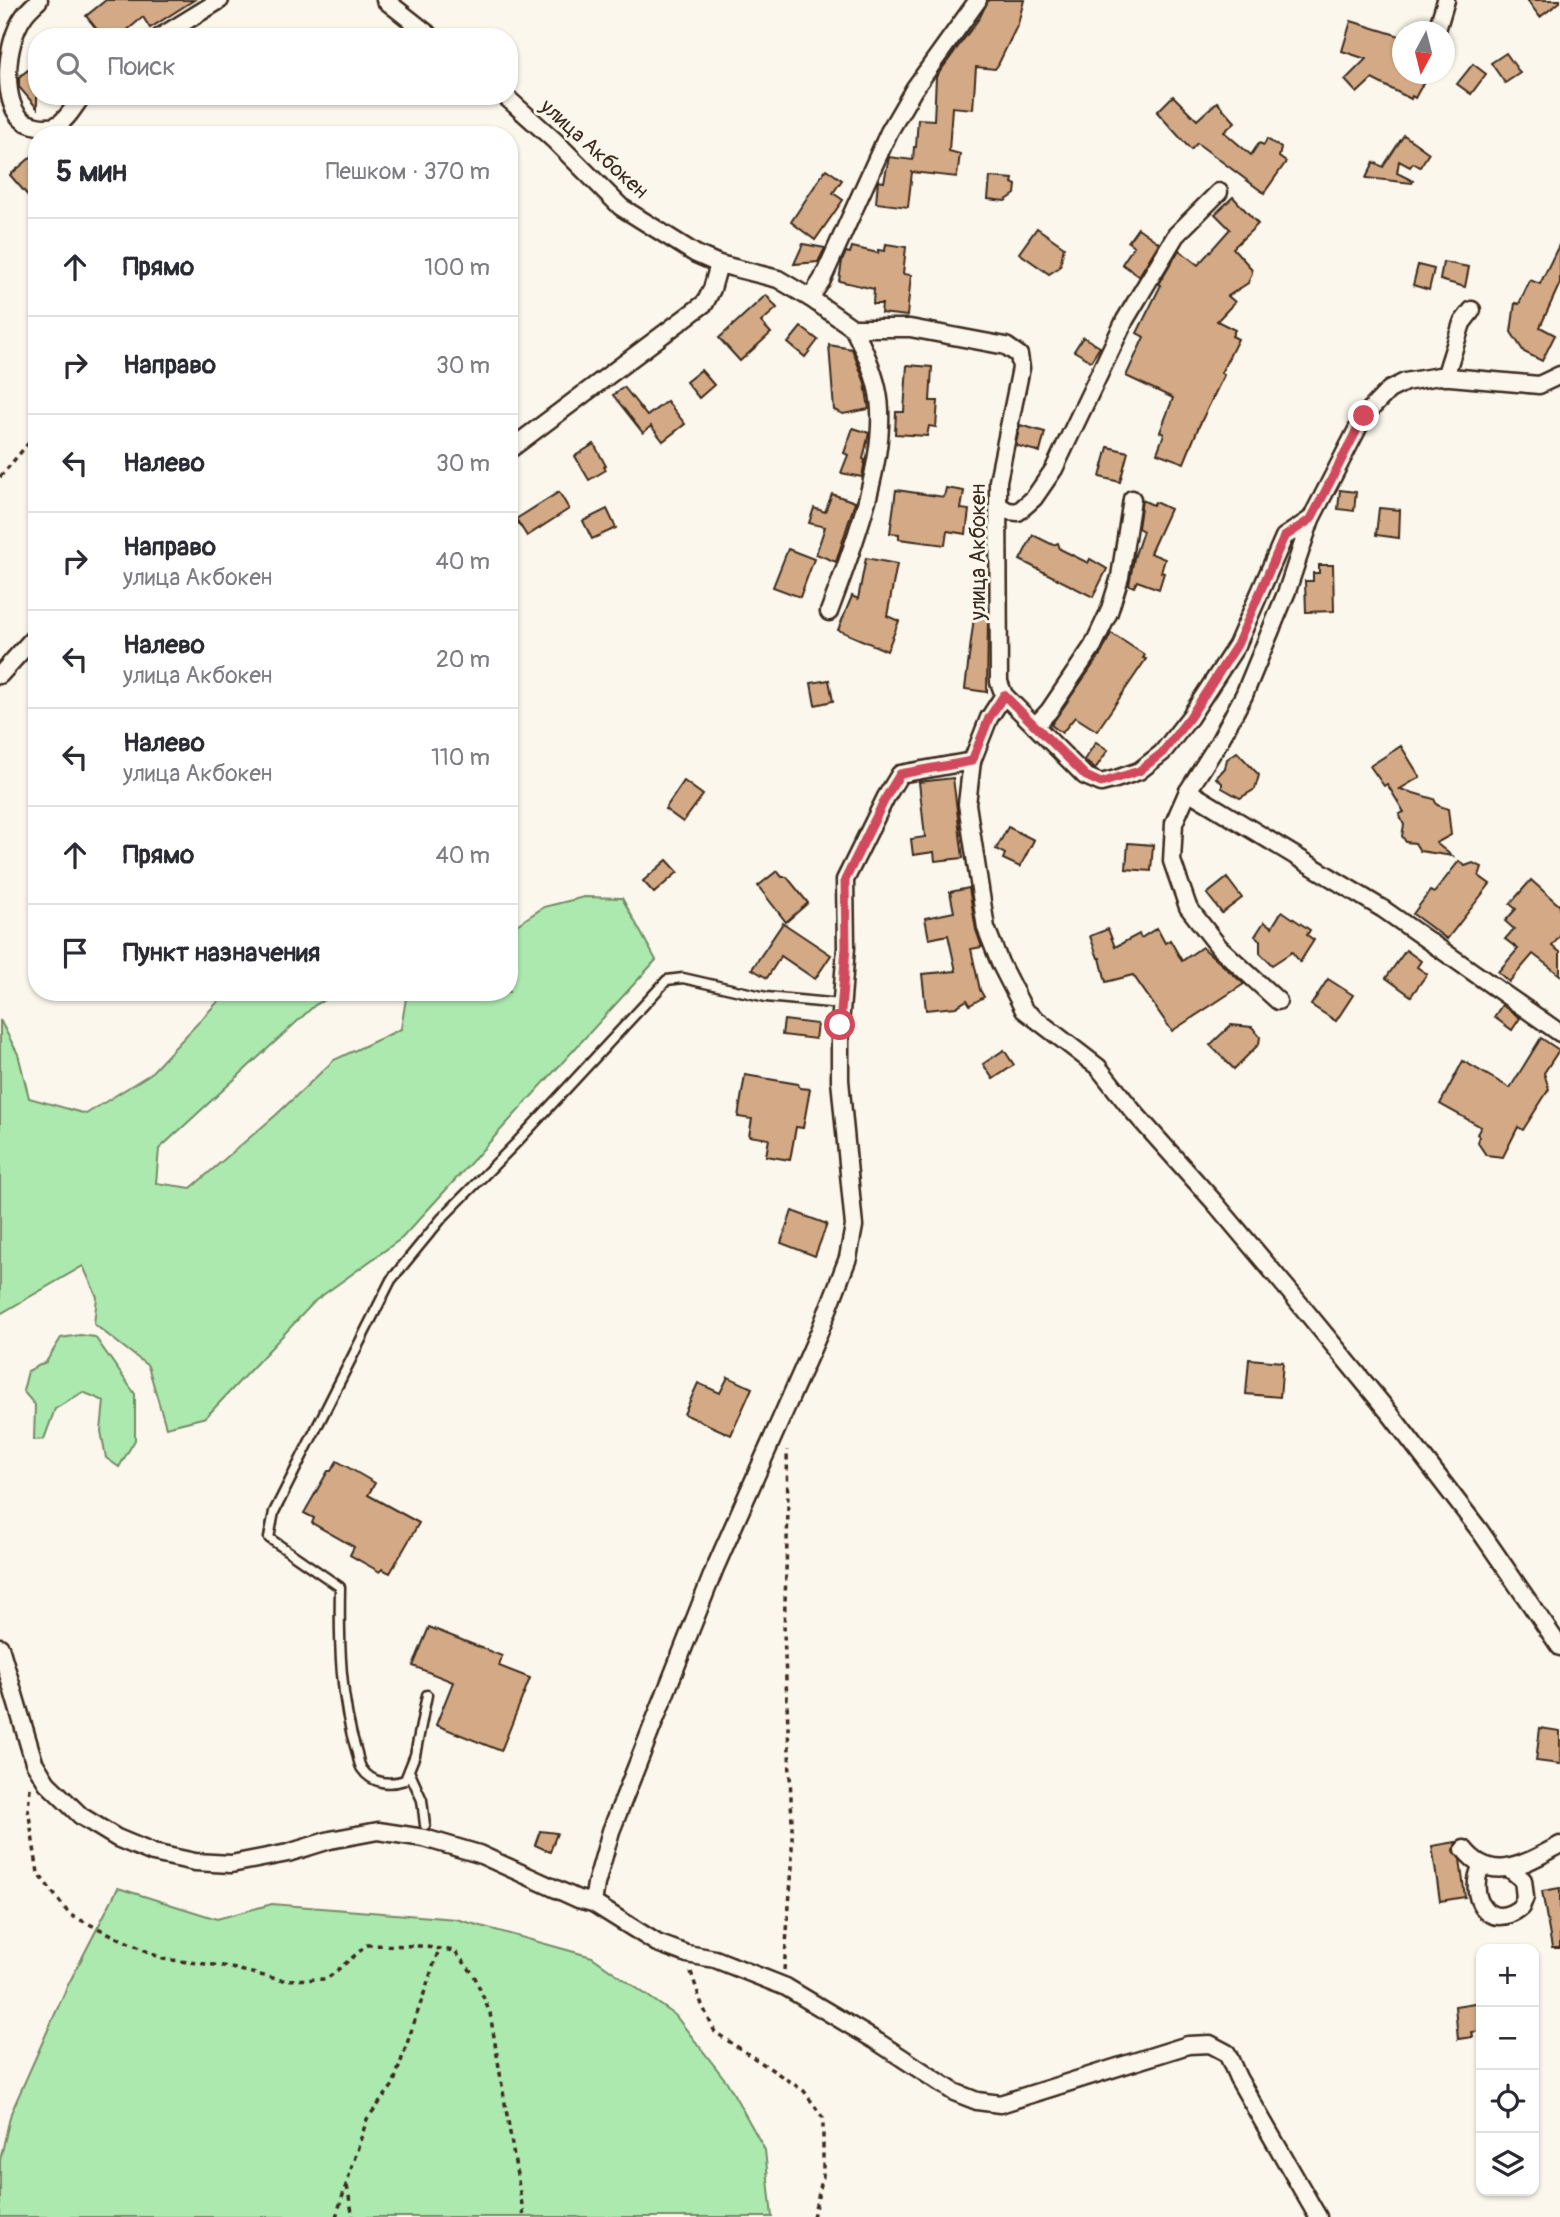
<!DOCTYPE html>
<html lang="ru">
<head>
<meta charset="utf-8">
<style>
  :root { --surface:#fff; --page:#f7f7f7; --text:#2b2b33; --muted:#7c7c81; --line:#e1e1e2 }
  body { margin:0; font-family:Pangolin,sans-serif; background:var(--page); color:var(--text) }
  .controls { position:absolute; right:21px; bottom:21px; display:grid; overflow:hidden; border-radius:14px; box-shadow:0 2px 5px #0004 }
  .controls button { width:63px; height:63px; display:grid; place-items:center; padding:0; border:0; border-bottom:2px solid var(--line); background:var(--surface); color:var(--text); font:35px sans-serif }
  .compass { position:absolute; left:1392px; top:21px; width:63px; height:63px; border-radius:50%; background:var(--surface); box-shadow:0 2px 5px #0004; rotate:187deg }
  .stop { position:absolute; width:21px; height:21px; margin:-16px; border:5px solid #d1495b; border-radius:50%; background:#fff }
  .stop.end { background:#d1495b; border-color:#fff; box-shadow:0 2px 7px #0008 }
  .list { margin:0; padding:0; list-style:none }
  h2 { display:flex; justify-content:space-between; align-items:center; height:91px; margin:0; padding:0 28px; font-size:30px }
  h2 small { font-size:23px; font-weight:400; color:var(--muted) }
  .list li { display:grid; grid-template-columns:46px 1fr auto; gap:21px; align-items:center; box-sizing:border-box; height:98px; padding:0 28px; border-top:2px solid var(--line) }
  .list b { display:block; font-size:26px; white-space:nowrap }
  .list p { margin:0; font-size:23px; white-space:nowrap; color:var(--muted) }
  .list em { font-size:23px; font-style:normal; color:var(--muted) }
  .icon { flex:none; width:38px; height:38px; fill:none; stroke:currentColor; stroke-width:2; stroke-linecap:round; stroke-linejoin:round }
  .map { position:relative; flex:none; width:1560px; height:2217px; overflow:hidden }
  .search { position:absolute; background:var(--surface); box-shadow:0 2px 5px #0004; left:28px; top:28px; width:490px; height:77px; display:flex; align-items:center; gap:18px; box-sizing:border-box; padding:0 24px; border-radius:28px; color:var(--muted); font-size:26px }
  .panel { position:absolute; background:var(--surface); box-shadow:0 2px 5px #0004; left:28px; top:126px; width:490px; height:875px; border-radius:28px }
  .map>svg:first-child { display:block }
</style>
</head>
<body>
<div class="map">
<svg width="1560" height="2217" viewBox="0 0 1560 2217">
  <rect width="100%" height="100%" fill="#fbf7ec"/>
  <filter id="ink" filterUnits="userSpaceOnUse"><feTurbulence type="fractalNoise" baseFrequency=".0143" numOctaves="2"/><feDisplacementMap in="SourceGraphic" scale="14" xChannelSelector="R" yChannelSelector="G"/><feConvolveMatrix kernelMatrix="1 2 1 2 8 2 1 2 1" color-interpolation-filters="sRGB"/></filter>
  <g filter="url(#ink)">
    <g fill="#ace9af" stroke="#748a66" stroke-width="2">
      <path d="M584 897 622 898 656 960 402 1238 316 1300 206 1417 166 1427 148 1366 94 1324 97 1297 83 1266 0 1314V1020L18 1054 29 1098 86 1114 150 1074 227 992H339L315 1005 159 1149 156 1183 191 1188 276 1115 334 1060 401 1029 407 992H509V930L544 907Z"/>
      <path d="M80 1335 95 1337 135 1394V1440L119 1467 106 1458 101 1431 104 1401 83 1392 55 1409 44 1439 34 1440 35 1405 23 1391 28 1371 46 1362 61 1338Z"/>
      <path d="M118 1888 217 1919 272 1904 456 1919 592 1957 675 2015 727 2082 765 2150 772 2217H0V2160L11 2113 67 1987Z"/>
    </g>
    <g fill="#d3aa85" stroke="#3b2a1e" stroke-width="2">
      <path d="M106 0H194L150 28 143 17 119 37H103L86 16Z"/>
      <path d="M988 0H1024L1018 24 998 65 995 69 976 67 973 109 952 107 949 151 960 154 957 177 912 172 908 207 876 203 878 181 884 182 889 157 913 160 914 147H916L918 119 934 120 936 77 980 17Z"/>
      <path d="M1527 0H1560V2L1540 17Z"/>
      <path d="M1351 21 1403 37V74H1428L1415 98 1412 96 1411 99 1372 79 1357 93 1345 80 1366 59 1342 51Z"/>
      <path d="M1506 53 1520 73 1505 83 1491 63Z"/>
      <path d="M1473 64 1486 74 1471 94 1457 84Z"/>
      <path d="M28 70 37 81V108L19 87V77Z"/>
      <path d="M1173 96 1197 120 1217 102 1235 122 1224 132 1251 155 1259 143 1264 145 1267 139 1281 148 1279 157 1286 162 1264 193 1197 143 1191 150 1157 112Z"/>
      <path d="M1404 135 1429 153 1420 167 1413 163 1410 167 1399 161 1397 173 1413 181 1412 183 1366 178 1374 162 1383 167Z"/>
      <path d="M37 152V206L10 175Z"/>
      <path d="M826 169 842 180 833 193 843 200 815 240 791 222Z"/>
      <path d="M990 177 1013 179 1012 183 1016 185 1015 194 1005 201 988 199Z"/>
      <path d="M1233 197 1258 224 1233 248 1251 268 1252 273 1248 283 1228 296 1235 302 1217 321 1235 330 1232 336 1238 339 1221 373 1224 375 1199 426 1184 463 1157 453 1164 434 1160 432 1173 398 1126 376 1144 337 1137 333 1161 285 1159 284 1179 250 1198 265 1230 229 1215 214Z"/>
      <path d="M1037 228 1064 247 1060 267 1049 274 1019 253Z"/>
      <path d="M1138 228 1159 243 1139 276 1122 264 1134 246 1128 242Z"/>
      <path d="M1560 243V283L1540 327 1555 335 1542 361 1524 352 1511 332 1515 303 1519 304 1530 280 1540 284Z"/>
      <path d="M803 244 825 248 818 262 794 264Z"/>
      <path d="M886 244 906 247 903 274 911 275 907 316 881 313 882 304H873L874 289 839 281 842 261 846 252 850 253 852 247 878 253V250L885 251Z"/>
      <path d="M1443 262 1469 267 1465 287 1440 280Z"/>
      <path d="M1418 265 1434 269 1429 290 1413 285Z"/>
      <path d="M766 295 777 308 761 322 771 333 740 361 719 338Z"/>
      <path d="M801 327 818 340 805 357 788 343Z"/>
      <path d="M1083 337 1100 347 1091 361 1074 351Z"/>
      <path d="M829 345 852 349 865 383 869 409 843 414 834 410Z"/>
      <path d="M907 365 932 367 930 401H938L936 427 929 426 927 436 895 434 896 412H904Z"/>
      <path d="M701 370 714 385 699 398 686 382Z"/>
      <path d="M624 387 647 416 667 401 685 424 663 441 651 426 643 433 613 395Z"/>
      <path d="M1020 425 1045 432 1040 452 1018 446 1016 443Z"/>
      <path d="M853 428 869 433 863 459 865 460 862 477 841 473 848 455 844 453Z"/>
      <path d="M594 444 606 466 604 467 606 470 589 480 575 456Z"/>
      <path d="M1108 447 1128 452 1120 482 1100 477Z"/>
      <path d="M946 488 964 491 961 509 969 510 966 534 947 531 945 545 899 539V534L890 533 896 490 944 497Z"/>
      <path d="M1340 490 1356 492 1354 511 1338 509Z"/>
      <path d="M559 492 569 509 527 536 516 519Z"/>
      <path d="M832 494 855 502 836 562 816 554 825 527 809 523 814 508 825 512Z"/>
      <path d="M1142 500 1153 505 1155 502 1170 509 1150 553 1165 559 1161 572 1164 573 1159 589 1137 581 1134 587 1129 585 1134 558 1143 531 1138 528Z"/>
      <path d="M1379 508 1400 510 1399 538 1376 535Z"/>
      <path d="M607 509 616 528 592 539 583 521Z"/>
      <path d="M1033 535 1053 545 1058 543 1060 549 1088 563 1090 559 1107 569 1093 597 1020 560Z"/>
      <path d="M788 549 814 559 800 597 773 587Z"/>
      <path d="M866 558 897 564 887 616 899 621 887 651 838 630 852 596 858 599Z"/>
      <path d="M1319 565H1333L1334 611 1306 612 1305 581H1313V573H1319Z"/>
      <path d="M974 617 988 618 987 692 965 689Z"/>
      <path d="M1111 633 1145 655 1143 658 1146 659 1097 731 1075 717 1062 733 1051 725 1102 652Z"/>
      <path d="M829 680 833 701 815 705 811 683Z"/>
      <path d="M1096 742 1108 750 1095 769 1084 760Z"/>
      <path d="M1401 746 1420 777 1400 789 1434 799 1437 805 1448 809 1451 835 1436 843 1452 856 1420 851 1415 843 1406 842 1402 836 1404 825 1399 814 1404 812 1387 784 1384 786 1370 766Z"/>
      <path d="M1237 752 1259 775 1255 789 1240 798 1222 788V783L1216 778 1225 768 1227 759Z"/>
      <path d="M953 778 963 858 935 861 934 852 913 855 911 839 925 837 919 782Z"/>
      <path d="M684 781 703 795 683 822 665 809Z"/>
      <path d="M1008 827 1034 840 1020 867 1003 859 1005 854 996 849Z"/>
      <path d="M1128 843 1153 845 1151 871 1126 869Z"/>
      <path d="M667 860 678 872 654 893 643 881Z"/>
      <path d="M1459 861 1465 866 1473 863 1482 867 1479 876 1490 884 1447 939 1413 914 1430 891 1434 893Z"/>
      <path d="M777 871 782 877H787L808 903 786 922 758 886Z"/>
      <path d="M1227 878 1242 898 1222 913 1207 894Z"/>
      <path d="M1531 880 1560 906V936L1552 946 1560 952V975L1533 954 1509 982 1498 972 1518 949 1505 939 1514 929 1505 921 1516 909 1510 904Z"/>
      <path d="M969 888 976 930 982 947 971 949 980 990 984 997 970 1005 967 1000 956 1007 926 1010 922 974 956 971 948 935 929 939 925 918 954 912 950 892Z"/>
      <path d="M1282 911 1310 930 1307 935 1314 940 1300 962 1292 952 1272 965 1260 953V940L1255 936 1264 922 1272 927Z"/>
      <path d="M783 923 831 955 815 979 781 956 767 978 752 969Z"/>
      <path d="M1157 928 1165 943 1170 940 1182 961 1202 947 1244 984 1172 1031 1133 975 1106 982 1100 958H1098L1090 936 1108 929 1115 947 1139 934 1141 938Z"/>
      <path d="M1406 950 1421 961 1417 967 1427 974 1411 996 1386 978Z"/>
      <path d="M1328 979 1353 995 1336 1021 1311 1005Z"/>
      <path d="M1502 1005 1520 1018 1512 1030 1494 1017Z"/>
      <path d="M784 1020 817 1024 815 1039 782 1035Z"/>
      <path d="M1231 1025 1252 1027 1260 1037 1259 1044 1234 1069 1210 1045Z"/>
      <path d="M1541 1038 1559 1050 1544 1073 1549 1089 1523 1130 1518 1127 1503 1157 1486 1155 1478 1143 1479 1136 1477 1134 1481 1127 1440 1104 1447 1091 1463 1061 1510 1088Z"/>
      <path d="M1004 1050 1014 1065 993 1079 983 1064Z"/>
      <path d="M745 1075 798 1084 800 1088 810 1089 803 1128 796 1127 790 1160 766 1156 769 1139 749 1136 752 1119 738 1117Z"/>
      <path d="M792 1211 827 1224 815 1256 781 1243Z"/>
      <path d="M1249 1359 1283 1362 1280 1397 1246 1394Z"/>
      <path d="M728 1377 752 1388 731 1435 684 1414 698 1383 720 1393Z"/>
      <path d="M337 1461 375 1483 368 1495 419 1523 390 1573 382 1569 380 1572 350 1555 354 1547 312 1523 314 1518 304 1513 328 1471H331Z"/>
      <path d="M429 1627 502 1656 499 1666 530 1678 501 1751 436 1725 453 1682 413 1666Z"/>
      <path d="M1540 1728 1560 1731V1764L1536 1761Z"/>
      <path d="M540 1831 557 1833 550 1852 535 1845Z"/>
      <path d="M1456 1842 1454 1851 1460 1859 1465 1897 1440 1901 1432 1846Z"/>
      <path d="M1560 1888V1948H1552L1542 1891Z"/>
      <path d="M1481 2002V2031L1472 2032 1473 2037 1458 2039 1455 2006Z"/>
    </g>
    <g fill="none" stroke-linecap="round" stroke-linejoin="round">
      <defs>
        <g id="service">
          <path d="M427 1695 415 1755 405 1780C390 1785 372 1784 362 1769 359 1765 358 1758 357 1753 340 1701 339 1642 340 1587L269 1538 274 1512 391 1280 442 1218 517 1142 667 980 683 978 766 997 841 1004"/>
          <path d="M409 1771 422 1800 425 1825"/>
        </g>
        <g id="minor">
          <path d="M39 0C34 5 28 10 24 16 5 42 0 106 25 122 34 126 47 129 57 125 67 120 75 105 82 96"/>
          <path d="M385 0 432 37"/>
          <path d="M1437 30 1446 0"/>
          <path d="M160 37 220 0"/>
          <path d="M505 96 555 141 621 207 696 254 719 264 778 279 810 298 853 328H910L1006 346 1019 355 1021 368 998 481 999 682 1004 695 1085 776 1101 783 1116 779 1139 771 1162 753 1190 717 1237 645 1284 537 1311 519"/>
          <path d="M810 298 822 280 889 132 914 89 978 0"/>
          <path d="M1445 377 1462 323 1472 310"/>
          <path d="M509 450 705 303 712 289 719 264"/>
          <path d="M998 505 1008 511 1018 512 1034 498 1054 469 1125 320 1176 235 1219 192"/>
          <path d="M829 612C851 553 892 449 877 388 872 366 863 347 853 328"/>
          <path d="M0 675 37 634"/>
          <path d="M1004 695 989 718 972 761 967 804 986 928 1000 963 1024 1010 1098 1067 1132 1110 1215 1203 1290 1292 1391 1415 1480 1531 1560 1647"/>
          <path d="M1035 726 1049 711 1093 646 1109 612 1120 577 1132 499"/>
          <path d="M1188 791 1383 909 1560 1033"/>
          <path d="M1278 1001 1219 947 1188 907 1172 861 1174 823 1188 791 1219 742 1244 695 1287 591 1311 519 1364 416 1389 390 1405 382 1439 376 1539 385 1560 375"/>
          <path d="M0 1647 34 1762 47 1783 81 1816 117 1838 153 1853 195 1862 231 1864 288 1853 330 1840 378 1831 424 1838 479 1854 578 1899 593 1903 657 1943 687 1954 715 1959 786 1987 878 2042 954 2092 977 2101 1000 2104 1188 2045 1210 2044 1227 2053 1238 2078 1318 2217"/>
          <path d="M1464 1849C1493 1886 1527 1862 1560 1845"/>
          <path d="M1482 1865C1466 1895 1488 1934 1521 1907L1525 1897 1523 1880 1509 1868"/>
          <path d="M593 1903 596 1884 611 1831 715 1568 819 1333 848 1258 854 1226 840 1080V1025L846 947 845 880 886 797 900 774 972 761"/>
        </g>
      </defs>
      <use href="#service" stroke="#3b2a1e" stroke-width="13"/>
      <use href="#minor" stroke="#3b2a1e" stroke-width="21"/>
      <g stroke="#3b2a1e" stroke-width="3.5" stroke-dasharray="5 5" stroke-linecap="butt">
        <path d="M0 477 37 433"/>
        <path d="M30 1788 28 1809 38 1873 70 1915 163 1959 223 1966 281 1980 327 1979 367 1945 420 1946 455 1951 474 1975 490 2013 524 2217"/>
        <path d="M784 1970 792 1867V1822L784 1632 788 1511 787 1450"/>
        <path d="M691 1972 702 2005 715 2032 804 2091 823 2118V2176L813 2217"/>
        <path d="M347 2186 353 2217"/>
        <path d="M336 2217 367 2119 393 2085 439 1949"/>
      </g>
      <use href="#service" stroke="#fbf7ec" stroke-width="8"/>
      <use href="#minor" stroke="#fbf7ec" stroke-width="16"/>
    </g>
  </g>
  <g fill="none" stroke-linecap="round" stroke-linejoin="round" filter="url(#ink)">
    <path stroke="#d1495b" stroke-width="9" d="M840 1025 846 947 845 880 886 797 900 774 972 761 989 718 1004 695 1086 776 1101 783 1139 771 1162 753 1190 717 1237 645 1284 537 1311 519 1364 416"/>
  </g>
  <g text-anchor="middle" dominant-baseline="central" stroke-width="6" stroke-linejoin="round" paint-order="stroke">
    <g font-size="21" fill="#3b2a1e" stroke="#fbf7ec">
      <text transform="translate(594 149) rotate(42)">улица Акбокен</text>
      <text transform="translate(978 552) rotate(-90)">улица Акбокен</text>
    </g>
  </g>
</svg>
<div class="controls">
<button>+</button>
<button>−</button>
<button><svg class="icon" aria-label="locate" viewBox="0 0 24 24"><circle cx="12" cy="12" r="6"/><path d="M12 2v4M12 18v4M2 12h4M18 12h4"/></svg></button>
<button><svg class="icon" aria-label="layers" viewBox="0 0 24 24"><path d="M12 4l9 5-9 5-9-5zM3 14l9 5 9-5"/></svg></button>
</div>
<svg class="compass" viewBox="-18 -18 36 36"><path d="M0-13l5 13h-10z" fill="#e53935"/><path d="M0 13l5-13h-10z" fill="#7c7c81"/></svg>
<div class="stop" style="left:840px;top:1025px"></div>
<div class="stop end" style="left:1364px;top:416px"></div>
<div class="search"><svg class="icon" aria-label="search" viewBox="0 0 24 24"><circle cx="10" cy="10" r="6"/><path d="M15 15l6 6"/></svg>Поиск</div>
<section class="panel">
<h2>5 мин<small>Пешком · 370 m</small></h2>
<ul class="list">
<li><svg class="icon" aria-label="ahead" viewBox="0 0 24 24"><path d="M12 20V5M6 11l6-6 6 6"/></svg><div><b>Прямо</b></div><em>100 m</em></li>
<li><svg class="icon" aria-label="right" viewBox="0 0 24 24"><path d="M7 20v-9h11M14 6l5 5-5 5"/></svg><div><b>Направо</b></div><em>30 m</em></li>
<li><svg class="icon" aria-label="left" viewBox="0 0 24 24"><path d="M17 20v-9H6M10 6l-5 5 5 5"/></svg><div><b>Налево</b></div><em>30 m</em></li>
<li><svg class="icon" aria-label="right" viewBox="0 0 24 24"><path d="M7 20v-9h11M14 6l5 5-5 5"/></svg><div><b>Направо</b><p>улица Акбокен</p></div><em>40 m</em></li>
<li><svg class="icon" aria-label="left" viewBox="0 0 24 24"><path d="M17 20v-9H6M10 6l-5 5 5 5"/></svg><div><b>Налево</b><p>улица Акбокен</p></div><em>20 m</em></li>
<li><svg class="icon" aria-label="left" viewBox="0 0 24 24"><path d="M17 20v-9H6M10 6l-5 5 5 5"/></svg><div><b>Налево</b><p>улица Акбокен</p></div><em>110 m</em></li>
<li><svg class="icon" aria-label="ahead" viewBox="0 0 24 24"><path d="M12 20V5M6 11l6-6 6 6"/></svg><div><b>Прямо</b></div><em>40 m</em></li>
<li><svg class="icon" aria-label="arrive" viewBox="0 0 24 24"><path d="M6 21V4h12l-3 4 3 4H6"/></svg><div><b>Пункт назначения</b></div></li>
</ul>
</section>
</div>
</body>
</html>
